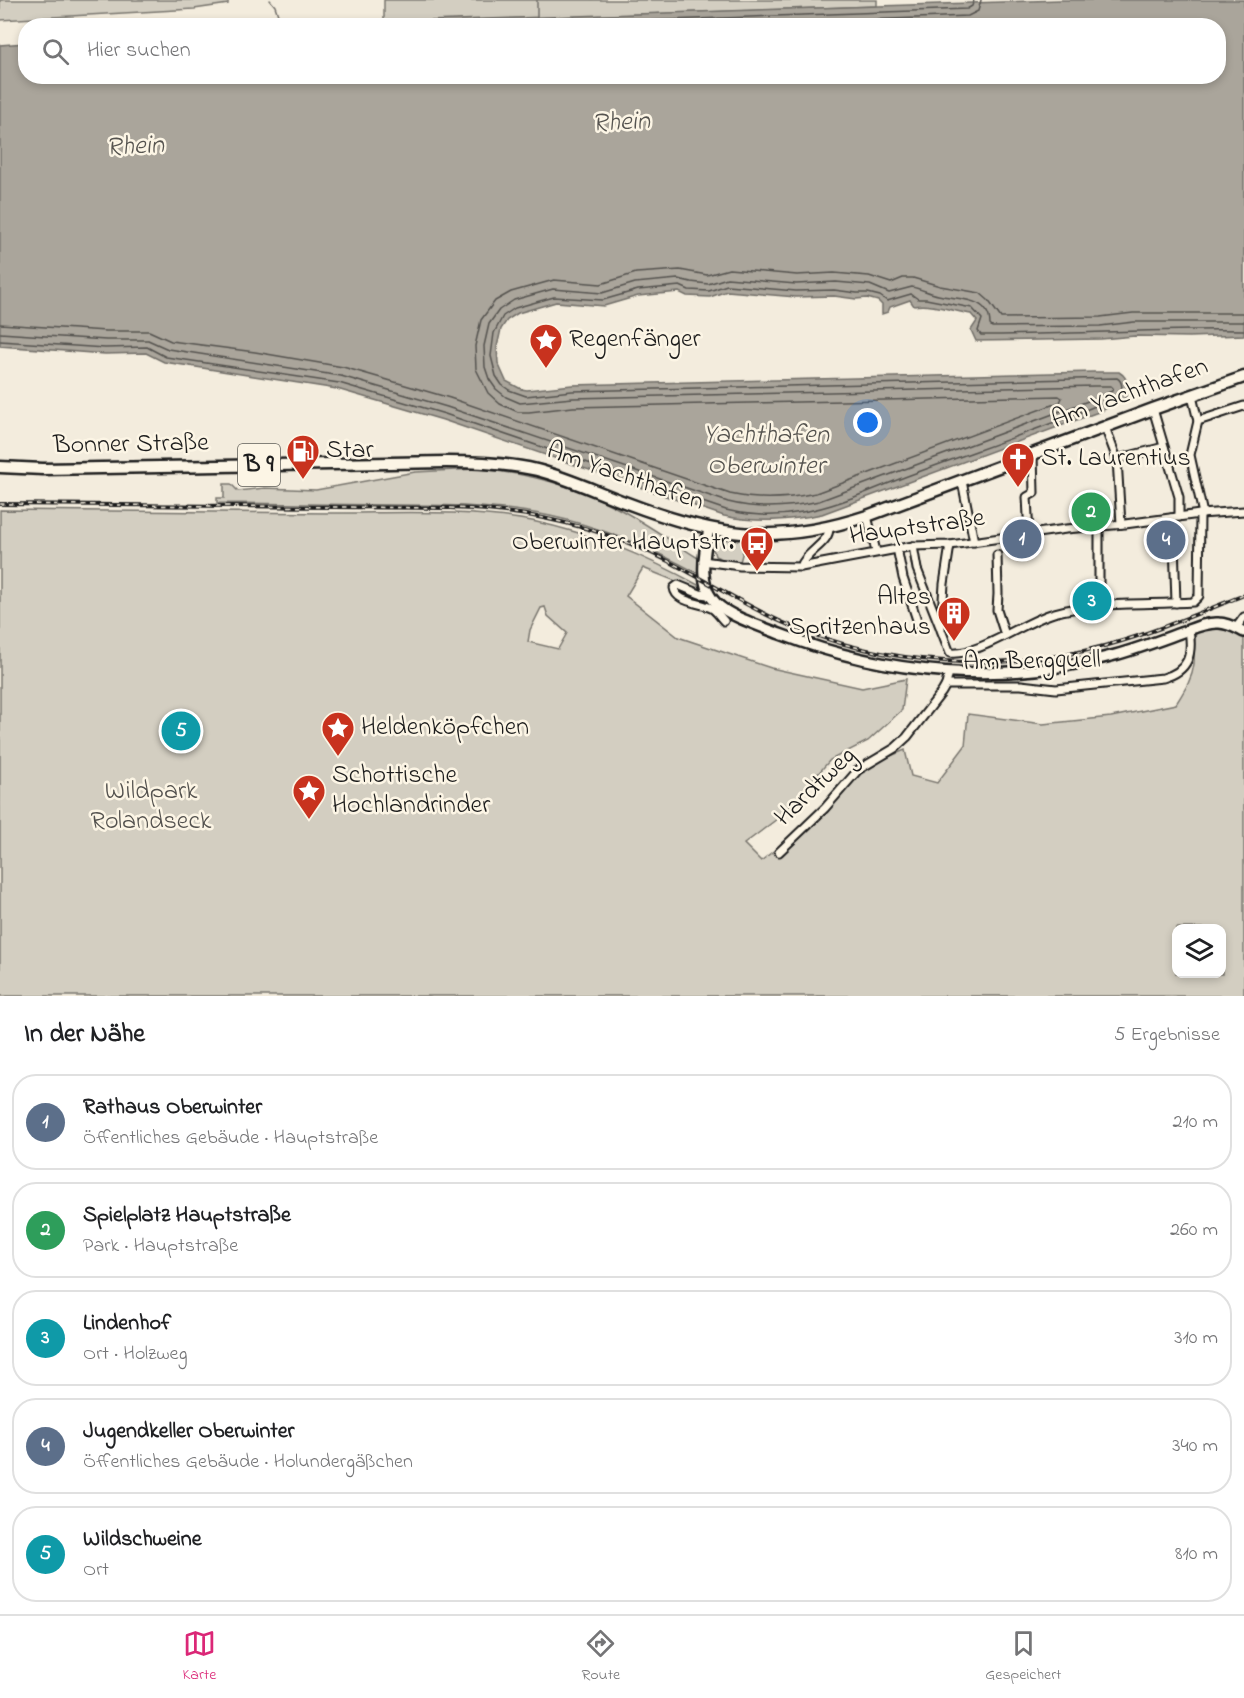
<!DOCTYPE html>
<html lang="de">
<head>
<meta charset="utf-8">
<style>
  :root { --surface:#fff; --page:#f6f6f6; --text:#202124; --muted:#757577; --line:#e0e0e0; --accent:#db2777 }
  body { margin:0; font-family:"Indie Flower",sans-serif; background:var(--page); color:var(--text) }
  .controls { position:absolute; right:18px; bottom:18px; display:grid; overflow:hidden; border-radius:12px; box-shadow:0 3px 9px #0003 }
  .controls button { width:54px; height:54px; display:grid; place-items:center; padding:0; border:0; border-bottom:2px solid var(--line); background:var(--surface); color:var(--text); font:30px sans-serif }
  .you { position:absolute; left:868px; top:423px; width:21px; height:21px; margin:-15px; border:4px solid #fff; border-radius:50%; background:#1a73e8; box-shadow:0 0 0 9px #1a73e833 }
  .badge { display:grid; place-items:center; width:39px; height:39px; border-radius:50%; background:var(--accent); color:#fff; font-size:20px; font-weight:700 }
  .pin { position:absolute; translate:-50% -50%; border:3px solid #fff; box-shadow:0 2px 6px #0006 }
  .list { margin:0; padding:0; list-style:none }
  h2 { display:flex; justify-content:space-between; align-items:center; height:78px; margin:0; padding:0 24px; font-size:26px }
  h2 small { font-size:20px; font-weight:400; color:var(--muted) }
  .list li { display:grid; grid-template-columns:39px 1fr auto; gap:18px; align-items:center; box-sizing:border-box; height:96px; margin:0 12px 12px; padding:0 12px; border:2px solid var(--line); border-radius:24px }
  .list b { display:block; font-size:22px; white-space:nowrap }
  .list p { margin:0; font-size:20px; white-space:nowrap; color:var(--muted) }
  .list em { font-size:20px; font-style:normal; color:var(--muted) }
  .icon { flex:none; width:33px; height:33px; fill:none; stroke:currentColor; stroke-width:2; stroke-linecap:round; stroke-linejoin:round }
  .map { position:relative; flex:none; width:1244px; height:996px; overflow:hidden }
  .search { position:absolute; background:var(--surface); box-shadow:0 3px 9px #0003; left:18px; right:18px; top:18px; height:66px; display:flex; align-items:center; gap:15px; box-sizing:border-box; padding:0 21px; border-radius:24px; color:var(--muted); font-size:22px }
  .sheet { height:618px; background:var(--surface) }
  nav { display:flex; justify-content:space-around; align-items:center; box-sizing:border-box; height:84px; border-top:2px solid var(--line); background:var(--surface); font-size:16px; color:var(--muted) }
  nav a { display:grid; justify-items:center; gap:3px }
  nav .on { color:var(--accent) }
  .map>svg:first-child { display:block }
</style>
</head>
<body>
<div class="map">
<svg width="1244" height="996" viewBox="0 0 1244 996">
  <rect width="100%" height="100%" fill="#f3ecdd"/>
  <filter id="ink" filterUnits="userSpaceOnUse"><feTurbulence type="fractalNoise" baseFrequency=".0167" numOctaves="2"/><feDisplacementMap in="SourceGraphic" scale="12" xChannelSelector="R" yChannelSelector="G"/><feConvolveMatrix kernelMatrix="1 2 1 2 8 2 1 2 1" color-interpolation-filters="sRGB"/></filter>
  <g filter="url(#ink)">
    <g fill="#d3cec1" stroke="#78756e" stroke-width="1.5" fill-rule="evenodd">
      <path d="M0 0H228V4L194 9 0 20Z"/>
      <path d="M384 0H877V6L384 23Z"/>
      <path d="M477 469C527 473 574 485 619 509 646 523 672 542 698 558L699 574C651 548 603 527 550 516 498 505 444 505 391 505 333 504 275 504 217 503V498H224V484H231L238 491 265 488 316 490 415 472Z"/>
      <path d="M0 510C111 511 221 512 332 513 398 513 467 509 532 521 594 534 645 556 700 586L695 589 643 568 626 596 678 637 771 668 862 688 906 679 902 710 868 741 830 760 781 816 744 844 761 861 803 827 842 781 860 774 876 762 905 750 911 776 937 783 965 746 968 714 1043 724 1111 717 1176 704C1184 691 1192 680 1194 664 1195 652 1192 642 1197 631 1214 627 1229 628 1244 638V996H0ZM545 607 548 616 567 633 558 649 528 642 530 630 541 608ZM1176 928H1222V974H1176Z"/>
      <path d="M718 539 746 540 740 562 724 560 715 556 713 549Z"/>
    </g>
    <path fill="#aaa59b" stroke="#716e68" stroke-width="1.5" d="M1060 0H1244V335L1189 337 1135 336 1101 339 976 341 971 330 977 321 971 314C953 311 931 303 914 306L910 300 890 307 888 312 882 314V305L878 301 867 298 856 299 834 296 796 297 727 291 710 297 687 296 679 292 638 296 604 306 556 302 518 313 507 320 501 329 497 347 498 363 506 381 521 389 527 390 572 385 1094 372H1119C1129 378 1129 389 1125 399L1101 411 822 514C788 521 758 523 724 516L443 420 337 389 164 362 146 353 105 354 0 346V45L25 43 26 76H1218V26L306 25Z"/>
    <g fill="none" stroke-linecap="round" stroke-linejoin="round">
      <g stroke="#55534f" stroke-width="1.5">
        <path d="M500 26 967 9 972 6 974 0"/>
        <path d="M711 26 968 16 978 11 981 0"/>
        <path d="M0 324 106 331H149L171 341 255 352 343 367 450 398 730 494C760 501 787 499 816 493L1060 402 1062 398 1059 396 573 407 529 412H518L500 404 488 393 476 369 475 346 481 320 495 301 511 292 554 280 601 284 636 273 680 270 707 275 729 269 797 275 834 273 869 276 891 283 903 278H913L940 286 980 293 988 300 1001 318 1100 317 1133 313H1244"/>
        <path d="M0 333 106 340H148L168 349 341 376 447 407 728 502C759 510 788 508 819 501L1096 398 1112 391 1113 388 1111 386H1094L573 398 520 403 506 397 496 389 489 379 485 367 484 346 489 324 499 310 514 300 553 289 602 293 635 283 678 279 691 282 708 284 727 278 796 284 836 282 870 285 889 293 912 287C921 289 929 293 938 295 958 300 990 296 990 325L992 327 1100 326 1134 322H1244"/>
        <path d="M0 341 105 348 147 347 166 357 339 383 445 414 726 510C751 516 776 517 802 512 839 506 875 488 910 475 979 449 1051 426 1119 396 1123 391 1123 381 1117 378L572 391 526 396 509 390 502 385 496 376 491 356 494 333 503 316 515 308 554 297 603 300 638 290 680 286 689 290 709 291 727 285 796 291 834 290 857 293H868L880 296 887 301 911 294 918 299H926L972 308 982 319 978 331 981 335C1069 335 1156 328 1244 330"/>
      </g>
      <g stroke="#716e68" stroke-width="1.5">
        <path d="M270 0 275 6 280 21"/>
        <path d="M537 0V20"/>
      </g>
      <defs>
        <g id="street">
          <path d="M1192 396 1198 421 1190 455 1203 514"/>
          <path d="M1153 409 1179 497V517"/>
          <path d="M1198 421 1244 406"/>
          <path d="M1105 427 1117 459 1121 524"/>
          <path d="M1117 459 1164 447"/>
          <path d="M962 481 974 542"/>
          <path d="M867 516 876 551"/>
          <path d="M1171 518 1174 542 1176 603"/>
          <path d="M1029 535 1027 497 1034 493 1033 454"/>
          <path d="M950 545 944 584 941 630 950 653C979 656 1025 621 1054 613 1099 601 1147 605 1193 602L1199 596 1200 514"/>
          <path d="M913 546 917 569 940 627"/>
          <path d="M897 548 903 578 919 626"/>
          <path d="M997 555 998 594 997 610 1005 635"/>
          <path d="M703 561 740 566 801 567 913 546 950 545 1066 529 1125 524 1200 514 1244 511"/>
          <path d="M801 567C805 552 830 543 829 528"/>
          <path d="M708 595 700 594 678 585 674 588C676 603 701 602 713 609 717 612 720 617 724 621"/>
          <path d="M1099 606V527"/>
          <path d="M1236 628 1244 617"/>
          <path d="M946 685H1021L1056 689 1163 678C1189 671 1193 654 1189 630"/>
          <path d="M779 852 825 808 858 770 895 748 907 737 942 692 946 685 949 672"/>
        </g>
        <path id="secondary" d="M709 529C692 606 716 609 780 634 887 675 1003 686 1115 655 1137 649 1158 641 1180 633 1192 629 1205 622 1219 623 1228 623 1236 628 1244 632"/>
        <path id="primary" d="M0 467 43 469 446 462C477 462 507 463 537 470 568 478 597 492 627 503 716 537 776 546 867 516L1153 409 1244 377"/>
      </defs>
      <use href="#street" stroke="#1c1c1c" stroke-width="11"/>
      <use href="#secondary" stroke="#1c1c1c" stroke-width="14"/>
      <use href="#primary" stroke="#1c1c1c" stroke-width="15"/>
      <use href="#street" stroke="#fcf5e5" stroke-width="7"/>
      <use href="#secondary" stroke="#fcf5e5" stroke-width="9"/>
      <use href="#primary" stroke="#fcf5e5" stroke-width="10"/>
      <defs>
        <path id="rail" d="M0 504 450 508C527 510 600 526 668 561 707 581 744 605 784 623 884 666 1003 674 1108 645 1155 632 1199 613 1244 595"/>
      </defs>
      <use href="#rail" stroke="#1c1c1c" stroke-width="4"/>
      <use href="#rail" stroke="#fcf5e5" stroke-width="1.5" stroke-dasharray="4.5" stroke-linecap="butt"/>
    </g>
  </g>
  <defs>
    <symbol id="sight-pin" viewBox="-11 -11 22 30"><path d="M0 17L-7.5 6A9.5 9.5 0 1 1 7.5 6Z" fill="#c8321e" stroke="#fcf5e5"/><path d="M0-6L1.8-2.2L6-1.7L2.9 1.2L3.7 5.4L0 3.3L-3.7 5.4L-2.9 1.2L-6-1.7L-1.8-2.2Z" fill="#fff"/></symbol>
    <symbol id="fuel-pin" viewBox="-11 -11 22 30"><path d="M0 17L-7.5 6A9.5 9.5 0 1 1 7.5 6Z" fill="#c8321e" stroke="#fcf5e5"/><path d="M-5.5-6h7V0h2V4h1.3V-2.5L3-4.5l.8-.8L6-3V5H2.5V1h-1V6h-7ZM-4.2-4.7v3.2H.2V-4.7Z" fill="#fff"/></symbol>
    <symbol id="church-pin" viewBox="-11 -11 22 30"><path d="M0 17L-7.5 6A9.5 9.5 0 1 1 7.5 6Z" fill="#c8321e" stroke="#fcf5e5"/><path d="M-1.2-6h2.4v3.5h3.3v2.4h-3.3V6h-2.4V-.1h-3.3v-2.4h3.3Z" fill="#fff"/></symbol>
    <symbol id="bus-pin" viewBox="-11 -11 22 30"><path d="M0 17L-7.5 6A9.5 9.5 0 1 1 7.5 6Z" fill="#c8321e" stroke="#fcf5e5"/><path d="M-5-6H5V4H4V6H2V4H-2V6H-4V4H-5ZM-3.5-4V0h7V-4ZM-3.5 1.2v1.5H-2V1.2ZM2 1.2v1.5H3.5V1.2Z" fill="#fff"/></symbol>
    <symbol id="building-pin" viewBox="-11 -11 22 30"><path d="M0 17L-7.5 6A9.5 9.5 0 1 1 7.5 6Z" fill="#c8321e" stroke="#fcf5e5"/><path d="M-4-6H4V6H1V3H-1V6H-4ZM-2.5-4.3h1.7v1.8h-1.7ZM.8-4.3h1.7v1.8H.8ZM-2.5-1h1.7V.8h-1.7ZM.8-1h1.7V.8H.8Z" fill="#fff"/></symbol>
  </defs>
  <g fill-rule="evenodd">
    <use href="#sight-pin" x="527" y="321" width="38" height="52"/>
    <use href="#fuel-pin" x="284" y="432" width="38" height="52"/>
    <use href="#church-pin" x="999" y="440" width="38" height="52"/>
    <use href="#bus-pin" x="738" y="524" width="38" height="52"/>
    <use href="#building-pin" x="935" y="594" width="38" height="52"/>
    <use href="#sight-pin" x="319" y="709" width="38" height="52"/>
    <use href="#sight-pin" x="290" y="772" width="38" height="52"/>
  </g>
  <g text-anchor="middle" dominant-baseline="central" stroke-width="5" stroke-linejoin="round" paint-order="stroke">
    <rect fill="#fcf5e5" stroke="#5f5d58" stroke-width="1.5" x="238" y="444" width="42" height="42" rx="4.5"/>
    <g font-size="24" font-weight="bold" fill="#1c1c1c">
      <text x="259" y="465">B 9</text>
    </g>
    <g font-size="26" fill="#1c1c1c" stroke="#fcf5e5" text-anchor="start">
      <text x="569" y="340">Regenfänger</text>
      <text x="326" y="451">Star</text>
      <text x="1041" y="459">St. Laurentius</text>
      <text x="734" y="543" text-anchor="end">Oberwinter Hauptstr.</text>
      <text x="931" y="598" text-anchor="end">Altes<tspan x="931" dy="30">Spritzenhaus</tspan></text>
      <text x="361" y="728">Heldenköpfchen</text>
      <text x="332" y="776">Schottische<tspan x="332" dy="30">Hochlandrinder</tspan></text>
    </g>
    <g font-size="26" fill="#1c1c1c" stroke="#fcf5e5">
      <text transform="translate(1130 394) rotate(-20)">Am Yachthafen</text>
      <text transform="translate(131 445) rotate(-1)">Bonner Straße</text>
      <text transform="translate(625 477) rotate(19)">Am Yachthafen</text>
      <text transform="translate(917 528) rotate(-8)">Hauptstraße</text>
      <text transform="translate(1032 662) rotate(-1)">Am Bergquell</text>
      <text transform="translate(816 787) rotate(-44)">Hardtweg</text>
    </g>
    <g font-size="26" fill="#53514e" stroke="#fcf5e5">
      <text x="151" y="792">Wildpark<tspan x="151" dy="30">Rolandseck</tspan></text>
    </g>
    <g font-size="27" font-style="italic" fill="#55534f" stroke="#fcf5e5">
      <text transform="translate(621 123) rotate(-3)">Rhein</text>
      <text transform="translate(135 147) rotate(-3)">Rhein</text>
      <text x="766" y="435">Yachthafen<tspan x="766" dy="31">Oberwinter</tspan></text>
    </g>
  </g>
</svg>
<div class="controls">
<button><svg class="icon" aria-label="layers" viewBox="0 0 24 24"><path d="M12 4l9 5-9 5-9-5zM3 14l9 5 9-5"/></svg></button>
</div>
<div class="you"></div>
<div class="pin badge" style="left:1022px;top:539px;background:#5c6f8a">1</div>
<div class="pin badge" style="left:1091px;top:512px;background:#2e9e5b">2</div>
<div class="pin badge" style="left:1092px;top:601px;background:#0f9aa8">3</div>
<div class="pin badge" style="left:1166px;top:540px;background:#5c6f8a">4</div>
<div class="pin badge" style="left:181px;top:731px;background:#0f9aa8">5</div>
<div class="search"><svg class="icon" aria-label="search" viewBox="0 0 24 24"><circle cx="10" cy="10" r="6"/><path d="M15 15l6 6"/></svg>Hier suchen</div>
</div>
<section class="sheet">
<h2>In der Nähe<small>5 Ergebnisse</small></h2>
<ul class="list">
<li><span class="badge" style="background:#5c6f8a">1</span><div><b>Rathaus Oberwinter</b><p>Öffentliches Gebäude · Hauptstraße</p></div><em>210 m</em></li>
<li><span class="badge" style="background:#2e9e5b">2</span><div><b>Spielplatz Hauptstraße</b><p>Park · Hauptstraße</p></div><em>260 m</em></li>
<li><span class="badge" style="background:#0f9aa8">3</span><div><b>Lindenhof</b><p>Ort · Holzweg</p></div><em>310 m</em></li>
<li><span class="badge" style="background:#5c6f8a">4</span><div><b>Jugendkeller Oberwinter</b><p>Öffentliches Gebäude · Holundergäßchen</p></div><em>340 m</em></li>
<li><span class="badge" style="background:#0f9aa8">5</span><div><b>Wildschweine</b><p>Ort</p></div><em>810 m</em></li>
</ul>
</section>
<nav>
<a class="on"><svg class="icon" aria-label="map" viewBox="0 0 24 24"><path d="M3 6l6-2 6 2 6-2v14l-6 2-6-2-6 2zM9 4v14M15 6v14"/></svg>Karte</a>
<a><svg class="icon" aria-label="directions" viewBox="0 0 24 24"><path d="M12 3l9 9-9 9-9-9zM9 14v-3h6M13 9l2 2-2 2"/></svg>Route</a>
<a><svg class="icon" aria-label="saved" viewBox="0 0 24 24"><path d="M7 4h10v16l-5-4-5 4z"/></svg>Gespeichert</a>
</nav>
</body>
</html>
